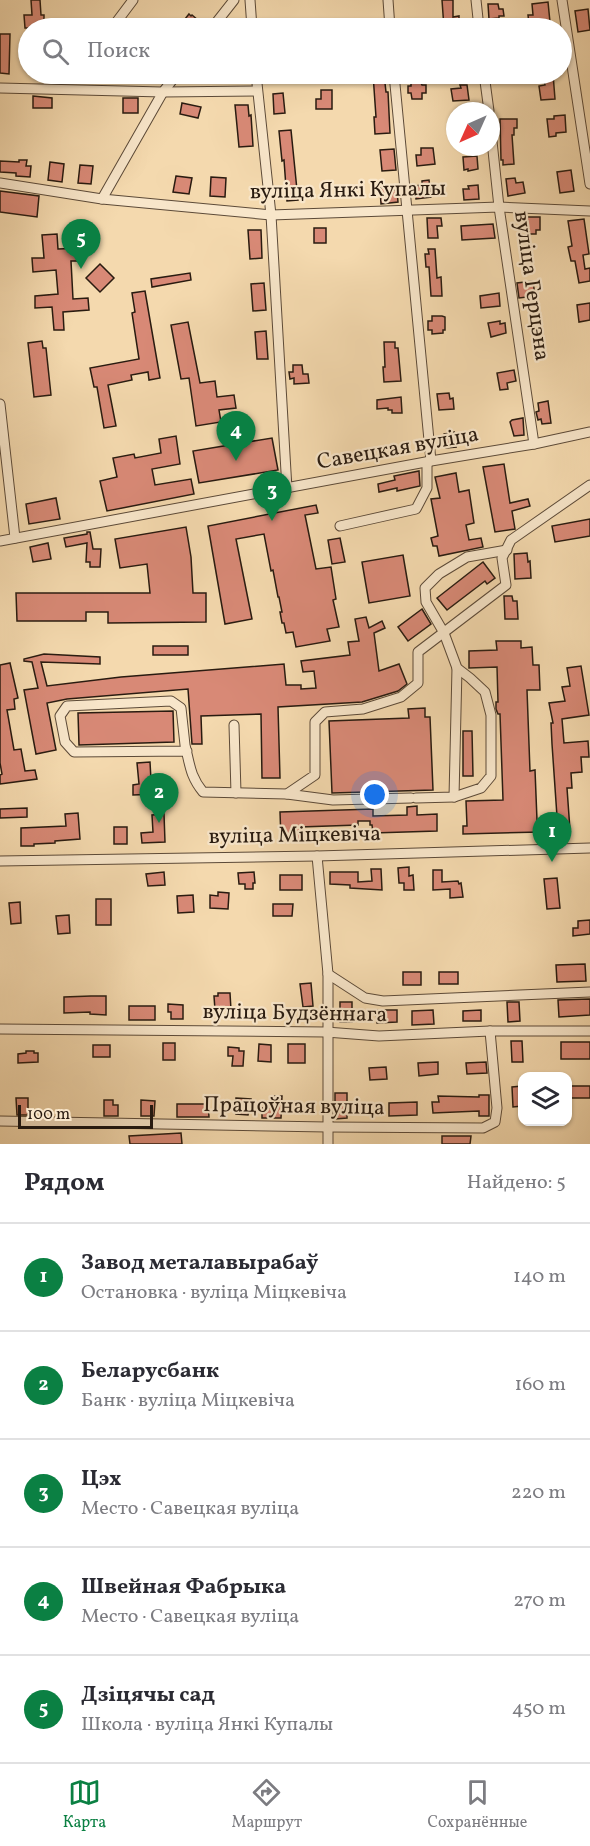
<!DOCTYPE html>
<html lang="ru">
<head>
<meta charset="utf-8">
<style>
  :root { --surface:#fff; --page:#f7f7f7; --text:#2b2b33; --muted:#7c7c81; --line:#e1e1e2; --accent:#0b8043 }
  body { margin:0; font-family:Vollkorn,serif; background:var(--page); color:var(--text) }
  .controls { position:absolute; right:18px; bottom:18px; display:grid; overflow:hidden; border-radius:12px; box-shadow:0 2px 4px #0004 }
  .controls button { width:54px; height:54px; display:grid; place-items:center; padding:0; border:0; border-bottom:2px solid var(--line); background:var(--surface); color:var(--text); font:30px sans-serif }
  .compass { position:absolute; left:446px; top:102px; width:54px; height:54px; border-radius:50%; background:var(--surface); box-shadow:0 2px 4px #0004; rotate:225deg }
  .scale { position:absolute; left:18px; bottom:15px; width:135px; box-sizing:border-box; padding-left:6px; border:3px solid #291b10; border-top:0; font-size:16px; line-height:21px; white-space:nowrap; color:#291b10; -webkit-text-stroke:4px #f8e6ca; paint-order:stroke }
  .you { position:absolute; left:375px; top:795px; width:21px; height:21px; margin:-15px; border:4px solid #fff; border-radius:50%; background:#1a73e8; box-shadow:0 0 0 9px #1a73e833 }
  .badge { display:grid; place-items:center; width:39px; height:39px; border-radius:50%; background:var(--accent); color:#fff; font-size:20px; font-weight:700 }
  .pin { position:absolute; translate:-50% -50px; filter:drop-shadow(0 2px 3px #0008) }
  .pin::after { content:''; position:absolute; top:32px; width:21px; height:18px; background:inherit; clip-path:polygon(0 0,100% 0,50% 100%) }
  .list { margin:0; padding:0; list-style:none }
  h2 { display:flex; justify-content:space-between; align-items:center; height:78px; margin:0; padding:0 24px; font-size:26px }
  h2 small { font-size:20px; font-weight:400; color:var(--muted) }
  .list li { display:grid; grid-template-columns:39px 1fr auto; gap:18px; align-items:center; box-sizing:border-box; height:108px; padding:0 24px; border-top:2px solid var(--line) }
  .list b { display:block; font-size:22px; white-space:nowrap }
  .list p { margin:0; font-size:20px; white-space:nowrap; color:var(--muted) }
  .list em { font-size:20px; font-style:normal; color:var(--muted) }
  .icon { flex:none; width:33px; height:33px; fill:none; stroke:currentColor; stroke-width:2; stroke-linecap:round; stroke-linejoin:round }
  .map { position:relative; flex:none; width:590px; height:1144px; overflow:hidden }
  .search { position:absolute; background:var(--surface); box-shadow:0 2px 4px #0004; left:18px; right:18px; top:18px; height:66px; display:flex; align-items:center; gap:15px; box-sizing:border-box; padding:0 21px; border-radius:33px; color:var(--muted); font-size:22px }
  .sheet { height:618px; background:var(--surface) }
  nav { display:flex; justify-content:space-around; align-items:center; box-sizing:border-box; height:84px; border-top:2px solid var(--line); background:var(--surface); font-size:16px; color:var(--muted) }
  nav a { display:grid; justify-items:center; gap:3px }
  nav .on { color:var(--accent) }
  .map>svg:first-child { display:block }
</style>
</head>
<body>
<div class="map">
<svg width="590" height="1144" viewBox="0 0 590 1144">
  <rect width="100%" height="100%" fill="#f4d9ae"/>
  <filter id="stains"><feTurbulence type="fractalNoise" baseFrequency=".00333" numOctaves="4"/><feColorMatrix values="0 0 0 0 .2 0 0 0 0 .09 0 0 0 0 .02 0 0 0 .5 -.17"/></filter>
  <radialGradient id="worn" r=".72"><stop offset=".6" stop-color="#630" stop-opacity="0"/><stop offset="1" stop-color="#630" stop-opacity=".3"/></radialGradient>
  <g fill="#d88976" stroke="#291b10" stroke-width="1.5">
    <path d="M31 0H40L41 15H44V28H25L24 15H32Z"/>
    <path d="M442 0H453V17L459 16V25L453 26 454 28H444Z"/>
    <path d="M548 2 550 22H548L549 27 541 28V23L529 24 528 15H533L532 4Z"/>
    <path d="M488 4H498L499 9H503L504 16H499V18L489 19Z"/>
    <path d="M588 9 590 30 578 32 575 11Z"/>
    <path d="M189 14 191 16 192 15 205 26V28H178Z"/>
    <path d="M0 34H10L9 74 0 73Z"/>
    <path d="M96 74H136V82L96 81Z"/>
    <path d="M373 74H384L386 92H388L390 133 375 134 374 117H376Z"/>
    <path d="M543 74H553L555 99 541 100 539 86 545 85Z"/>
    <path d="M411 83H421L422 85H426V93H422V99H412L411 93H408V86H411Z"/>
    <path d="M460 85H467L469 100 453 101 451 89 461 88Z"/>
    <path d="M321 90H332V109H316V99H321Z"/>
    <path d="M283 93 285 113 274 114 273 94Z"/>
    <path d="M33 96 52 98V108H33Z"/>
    <rect x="123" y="98" width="15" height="15"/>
    <path d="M182 103 201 107 198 118 180 114Z"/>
    <path d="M235 105H248L249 116 251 115 253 146 239 147Z"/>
    <path d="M565 115 566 132 556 133V136L549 137 547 119H554V116Z"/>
    <path d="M500 119H517V128H514V135H512L514 164 503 165V160H501Z"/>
    <path d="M291 130 298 200 287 201 284 160 282 161 279 131Z"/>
    <path d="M421 148H433L435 164 417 166 416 155H421Z"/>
    <path d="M394 149 396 170 382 171 380 150Z"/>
    <path d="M477 156 478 169 468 171V169L464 170 463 157Z"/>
    <path d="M19 160H27L26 166H31L30 177 16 176V173L0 172V161L19 162Z"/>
    <path d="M50 162 64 164 62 182 48 180Z"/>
    <path d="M80 165 93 166 91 184 78 183Z"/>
    <path d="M571 170 574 191 560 193 557 172Z"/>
    <path d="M176 176 192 178 189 194 173 192Z"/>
    <path d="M211 177 226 178 225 197 210 196Z"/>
    <path d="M515 178 516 183 523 182 525 193 508 196 506 179Z"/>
    <path d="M429 180 431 197 416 199 415 186 422 185V181Z"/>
    <path d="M478 185 479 199 464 200 463 189H469L468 186Z"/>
    <path d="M380 188H391V190H397L398 202 381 204Z"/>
    <path d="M0 191 39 196 37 217 0 212Z"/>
    <path d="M523 217H540V230H536V234H529V230H523Z"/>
    <path d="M427 218H441L442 226H437L438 238H428Z"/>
    <path d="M584 219 589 254 583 255 585 269 590 268V281L579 283 575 261H571L568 247 572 246 568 221Z"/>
    <path d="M493 224 495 238 462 240 461 226Z"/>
    <rect x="314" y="228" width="12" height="15"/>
    <path d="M248 230H261L262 258 250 259Z"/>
    <path d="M57 234 58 249 82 248 83 261H71L73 299 88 298 89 310 63 312 64 330H54L52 307 35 308V296L58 294 56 270 33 272 32 258H44L42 235Z"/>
    <path d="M428 249H435L437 278 441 277 442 296H431L429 267H426L425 254H429Z"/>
    <path d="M100 264 114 278 100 292 86 278Z"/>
    <path d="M190 273 191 280 152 287 151 279Z"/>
    <path d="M533 281 535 296 519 298 517 283Z"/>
    <path d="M264 283 266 310 253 311 251 284Z"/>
    <path d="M145 291 160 378 149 380 148 372 131 375 132 380 108 385 116 426 104 428 97 387H94L90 368 139 359 132 313 135 312 132 293Z"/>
    <path d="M499 293 500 306 481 308 480 296Z"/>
    <path d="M590 303V320L579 322 577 305Z"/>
    <path d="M432 316H442L445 317V330H443V333L432 334V330H428V321H432Z"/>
    <path d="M500 321V324L505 323 506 333 491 337 488 323Z"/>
    <path d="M188 322 200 383 215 381 217 397 234 395 236 408 219 410 221 422 196 426 189 378 181 379 171 325Z"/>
    <path d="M266 331 268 359H257L255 332Z"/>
    <path d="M42 341 43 348H46L51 395 34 397 28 343Z"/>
    <path d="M384 342H395V348H398L401 381 384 382 383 367H385Z"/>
    <path d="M293 365H302L303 374H308L309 383 294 384V378L290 379 289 372H293Z"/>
    <path d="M514 370 516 381 507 383 508 389 500 390 497 373Z"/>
    <path d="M449 393 450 399 453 398 454 409 439 410 437 394Z"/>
    <path d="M401 397 402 413H392V410H388V408L377 409V400Z"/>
    <path d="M548 401 551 423 542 424 541 419 538 420 536 412 539 411 538 403Z"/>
    <path d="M523 418 524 435 514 436 510 422 512 420Z"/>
    <path d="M454 432V436L459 435 460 444H455L456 447 446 448 444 434Z"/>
    <path d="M176 436 180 464 152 469 155 485 191 479 194 494 107 511 100 481 117 477 113 458 134 454 135 458 161 453 159 439Z"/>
    <path d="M272 438 278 470 199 483 193 451Z"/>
    <path d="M504 464 510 503 528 499 530 506 512 511 515 529 495 532 483 467Z"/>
    <path d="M419 471 420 486 397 491V488L379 492 378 484 395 480 394 476Z"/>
    <path d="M456 473 459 492 469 490 474 523 466 525 469 540 481 538 483 547 439 556 437 546H433L431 538 438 536 431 499 440 498 435 477Z"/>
    <path d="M56 498 60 519 29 524 26 504Z"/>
    <path d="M316 505 318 513 305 515 316 569 331 567 336 599 333 600 339 627 327 629 330 641 296 647 293 632 286 633 284 623H282L280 612H282L279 597H278L273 570 271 571 264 534 236 539 252 619 225 624 208 526Z"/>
    <path d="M590 519V536L555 542 552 526Z"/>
    <path d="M186 527 191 557 193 593H206V622L108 623V612H86V621H17L16 593H150L147 564 120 568 115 539Z"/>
    <path d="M87 532H90L93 549H101L100 567H90V562H86L87 543 66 547 64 538 87 534Z"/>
    <path d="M340 538 345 562 332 564 328 540Z"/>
    <path d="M48 543 51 559 33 562 30 547Z"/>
    <path d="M527 553 528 562 530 561 531 578 515 579 514 554Z"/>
    <path d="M403 555 410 596 369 603 362 562Z"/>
    <path d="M483 562 495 578 487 584 485 581 447 610 437 598Z"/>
    <path d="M504 596H512L513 601H517L518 619H505Z"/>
    <path d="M422 609 431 624 408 641 398 627Z"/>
    <path d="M366 617 369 628 382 621 385 628 374 633 379 671 399 664 407 684 398 691 362 702 278 707 280 778H262L261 714 201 716 202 744H192L188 689 67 699 47 703 56 750 36 754 24 690 38 688 32 662 24 661V659L44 654 100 657V664L41 662 47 686 121 677 284 664 286 685H301V689L316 688 314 671 303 672 301 661 350 655 348 642 359 641 355 619Z"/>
    <path d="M496 641H521V648L532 647 533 665H539L540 690H527L530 771 535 770 537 820H540V832L463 834V826H467L466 801 503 800 500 714H498L496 709V702H498L497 667 469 668V651L497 650Z"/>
    <rect x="153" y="646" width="35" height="9"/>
    <path d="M10 663 18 698 14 699 15 709 7 710 14 750 21 749 25 771 35 770 37 779 0 784V775L2 774 0 763V665Z"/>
    <path d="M581 666 589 715 562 719 564 743 588 741 589 757H581L582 772 571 773 572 788H567L570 830 558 831 552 744 551 723H553L549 703 565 701 562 687 570 686 567 668Z"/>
    <path d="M425 708V717H430L433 790 332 793 329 721 409 718 408 709Z"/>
    <path d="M173 711 174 742 79 745 78 713Z"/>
    <path d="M463 731H472L473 776H463Z"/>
    <path d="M150 762 151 780H156L157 794 133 795V785L139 784 137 763Z"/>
    <path d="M417 806V815L437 814V831L373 833 372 825H370V821H358V825L300 827 301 840H281L280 812 373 809V816L407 815V807Z"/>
    <path d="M27 808V817L0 818V809Z"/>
    <path d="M78 813 80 839 55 841V843L34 844V846H21V828L66 826 65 814Z"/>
    <path d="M164 814 165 842 142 843 141 833 153 832 152 815Z"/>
    <rect x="114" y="827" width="13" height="17"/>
    <path d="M409 867V876L413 875 414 890H404V883H399L398 868Z"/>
    <path d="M371 869H381L382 890 350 888V885L330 884V872H358V882L372 881Z"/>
    <path d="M433 870H442V882L458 881 459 884 461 883 463 897 450 898V889L433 890Z"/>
    <path d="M164 872 165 885 148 886 146 874Z"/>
    <path d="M254 872 255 883H253V889H245V884H239L238 873Z"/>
    <rect x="280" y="875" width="22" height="15"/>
    <path d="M557 878 560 908 547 909 544 879Z"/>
    <path d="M218 892 229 893 228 909 210 908V895L218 896Z"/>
    <path d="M193 895 194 912 178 913 177 896Z"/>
    <rect x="96" y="899" width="15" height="26"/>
    <path d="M20 902 21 923 11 924 9 903Z"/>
    <path d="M273 904H293L292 916H273Z"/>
    <path d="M69 915 70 933 58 934 56 916Z"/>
    <path d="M590 920V934L573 936V928H578V921Z"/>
    <path d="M585 964 586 981 557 982 556 965Z"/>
    <rect x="403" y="972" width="18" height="13"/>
    <rect x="439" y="972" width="19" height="12"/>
    <path d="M311 983 313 1006 303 1007 300 984Z"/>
    <path d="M218 993H230L231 1010H215L214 996H218Z"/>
    <path d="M91 996H106V1015L90 1014V1012L64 1013V997Z"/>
    <path d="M590 999V1015L559 1017 558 1000Z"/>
    <rect x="340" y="1002" width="12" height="20"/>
    <path d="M507 1002H519L520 1021 508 1022Z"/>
    <path d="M168 1004 183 1005V1019H171V1012H168Z"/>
    <rect x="129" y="1006" width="26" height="14"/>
    <path d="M376 1010H397V1022L377 1023Z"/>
    <path d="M433 1010 434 1024 412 1025V1011Z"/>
    <path d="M481 1010V1021H463V1011Z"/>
    <path d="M511 1041H522L523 1062H512Z"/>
    <rect x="561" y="1042" width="29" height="17"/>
    <rect x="163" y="1043" width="12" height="17"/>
    <path d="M259 1044 271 1045V1062L258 1061Z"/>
    <rect x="288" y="1044" width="17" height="19"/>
    <rect x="93" y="1045" width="17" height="12"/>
    <path d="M228 1047 239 1048V1051H244L243 1066H232L233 1056H228Z"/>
    <path d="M26 1051H34V1053H38V1062L18 1063V1054L26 1053Z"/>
    <path d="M438 1062V1074L419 1076 418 1063Z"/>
    <path d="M486 1062 487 1073 467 1074 466 1063Z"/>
    <path d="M386 1067 387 1079 370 1080 369 1068Z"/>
    <path d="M522 1086V1106L513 1107 512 1087Z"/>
    <rect x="567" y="1086" width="23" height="12"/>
    <path d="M335 1093H347V1118L335 1119Z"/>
    <path d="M479 1095H489V1116H479V1111L433 1113 432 1102H439L438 1096 479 1097Z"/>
    <path d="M271 1096H282L281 1118H262V1108H270Z"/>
    <path d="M16 1098H28V1115H17Z"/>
    <path d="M236 1098 251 1099 248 1115 236 1114Z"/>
    <path d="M104 1100H113V1105H118V1116H104Z"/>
    <path d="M141 1100 155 1101 154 1116H141Z"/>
    <path d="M417 1102V1115L389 1116V1103Z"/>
    <path d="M177 1104H208L209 1117H177Z"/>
    <path d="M181 1133 182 1144H130L129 1136Z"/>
    <path d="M442 1136H471L470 1144H442Z"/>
  </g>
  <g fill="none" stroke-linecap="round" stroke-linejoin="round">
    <defs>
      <g id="minor">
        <path d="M250 0 252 28"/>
        <path d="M388 0 390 28"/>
        <path d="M476 0 479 28"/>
        <path d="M562 0 590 184"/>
        <path d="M112 28 133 0"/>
        <path d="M212 28 234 0"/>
        <path d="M256 74 271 215 287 489"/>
        <path d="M394 74 431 461"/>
        <path d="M484 74 489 111"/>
        <path d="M0 88 163 92 257 91"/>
        <path d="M491 132 499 207 534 444"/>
        <path d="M0 183 102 199 271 215 499 207 590 211"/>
        <path d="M102 199 163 92 177 74"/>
        <path d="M0 404 15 538"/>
        <path d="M340 526 416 509 427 488V462"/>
        <path d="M0 541 431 461 534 444 590 432"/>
        <path d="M234 725 236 793"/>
        <path d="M187 751 74 752 65 742 60 716 67 706 171 701 181 708 185 745C190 765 190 776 203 792L287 794 315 775V722L325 712 363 709 401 697 418 683V652L506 585 502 558 511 540 590 485"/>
        <path d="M287 794 333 800 411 798"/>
        <path d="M454 797 457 668"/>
        <path d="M416 798 454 797 481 788 491 776V715L485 692 470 678 457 668 444 633 426 602 425 588 439 574 467 557 507 550"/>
        <path d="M317 856 328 974V1144"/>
        <path d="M0 861 317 856 590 848"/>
        <path d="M328 974 365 998 383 1001 590 992"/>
        <path d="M0 1029 326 1032 379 1036 490 1031H590"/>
        <path d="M0 1121 327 1127 483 1128 495 1122 497 1108 490 1031"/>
      </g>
    </defs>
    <use href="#minor" stroke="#5c4a38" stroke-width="11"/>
    <use href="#minor" stroke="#f8e6ca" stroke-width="9"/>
  </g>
  <g text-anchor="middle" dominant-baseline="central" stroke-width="4.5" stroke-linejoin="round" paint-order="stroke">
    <g font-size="22" fill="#291b10" stroke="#f8e6ca">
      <text transform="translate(348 191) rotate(-1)">вуліца Янкі Купалы</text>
      <text transform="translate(531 286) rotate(82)">вуліца Герцэна</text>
      <text transform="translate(398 449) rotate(-10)">Савецкая вуліца</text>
      <text transform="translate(295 836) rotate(-1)">вуліца Міцкевіча</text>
      <text transform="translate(295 1014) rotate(1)">вуліца Будзённага</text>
      <text transform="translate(294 1107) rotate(1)">Працоўная вуліца</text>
    </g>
  </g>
  <rect width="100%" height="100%" filter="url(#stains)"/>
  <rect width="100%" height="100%" fill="url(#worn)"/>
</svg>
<div class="controls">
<button><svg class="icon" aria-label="layers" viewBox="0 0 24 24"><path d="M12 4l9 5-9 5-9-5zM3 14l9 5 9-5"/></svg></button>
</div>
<svg class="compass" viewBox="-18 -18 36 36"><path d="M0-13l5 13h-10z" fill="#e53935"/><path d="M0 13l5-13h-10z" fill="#7c7c81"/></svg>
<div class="scale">100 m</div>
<div class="you"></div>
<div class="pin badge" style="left:552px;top:862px">1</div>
<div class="pin badge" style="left:159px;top:823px">2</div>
<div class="pin badge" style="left:272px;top:521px">3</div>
<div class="pin badge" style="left:236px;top:461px">4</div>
<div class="pin badge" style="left:81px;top:269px">5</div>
<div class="search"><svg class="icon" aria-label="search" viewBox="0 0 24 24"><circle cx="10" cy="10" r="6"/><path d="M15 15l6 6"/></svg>Поиск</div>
</div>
<section class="sheet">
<h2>Рядом<small>Найдено: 5</small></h2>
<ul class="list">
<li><span class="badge">1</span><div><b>Завод металавырабаў</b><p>Остановка · вуліца Міцкевіча</p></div><em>140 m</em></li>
<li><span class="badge">2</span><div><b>Беларусбанк</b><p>Банк · вуліца Міцкевіча</p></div><em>160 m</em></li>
<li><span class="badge">3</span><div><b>Цэх</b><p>Место · Савецкая вуліца</p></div><em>220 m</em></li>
<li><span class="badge">4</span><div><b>Швейная Фабрыка</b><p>Место · Савецкая вуліца</p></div><em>270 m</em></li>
<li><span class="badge">5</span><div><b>Дзіцячы сад</b><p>Школа · вуліца Янкі Купалы</p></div><em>450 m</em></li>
</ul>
</section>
<nav>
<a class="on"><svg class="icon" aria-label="map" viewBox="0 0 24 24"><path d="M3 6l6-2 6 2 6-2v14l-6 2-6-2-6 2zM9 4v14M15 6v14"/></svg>Карта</a>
<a><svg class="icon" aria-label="directions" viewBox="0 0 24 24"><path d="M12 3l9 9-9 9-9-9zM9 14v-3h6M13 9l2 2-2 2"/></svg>Маршрут</a>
<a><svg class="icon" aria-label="saved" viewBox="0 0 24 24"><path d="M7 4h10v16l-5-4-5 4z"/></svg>Сохранённые</a>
</nav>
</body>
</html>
